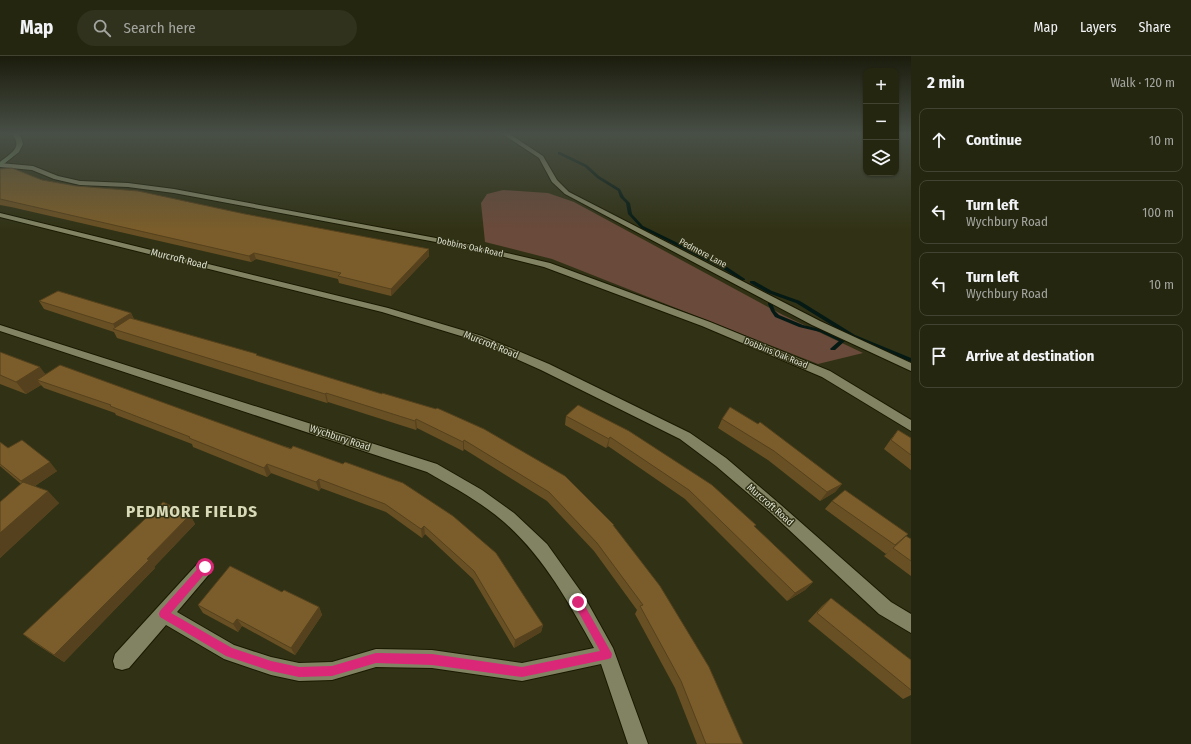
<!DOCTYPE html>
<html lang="en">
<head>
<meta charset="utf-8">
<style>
  :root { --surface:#252610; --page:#31321e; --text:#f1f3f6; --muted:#a3a59f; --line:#424330 }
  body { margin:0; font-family:"Fira Sans Condensed",sans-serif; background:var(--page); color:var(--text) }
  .controls { position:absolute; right:12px; top:12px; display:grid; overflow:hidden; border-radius:8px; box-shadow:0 1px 3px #0004 }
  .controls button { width:36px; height:36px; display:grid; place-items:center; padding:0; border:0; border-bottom:1px solid var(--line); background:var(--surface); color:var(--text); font:20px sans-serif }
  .stop { position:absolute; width:12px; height:12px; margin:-9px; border:3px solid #db2777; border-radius:50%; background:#fff }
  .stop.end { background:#db2777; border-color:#fff; box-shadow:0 1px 4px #0008 }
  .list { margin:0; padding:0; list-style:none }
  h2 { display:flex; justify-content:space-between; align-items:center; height:52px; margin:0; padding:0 16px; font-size:17px }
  h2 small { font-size:13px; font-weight:400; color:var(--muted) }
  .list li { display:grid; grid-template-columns:26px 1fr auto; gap:12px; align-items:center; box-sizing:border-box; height:64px; margin:0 8px 8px; padding:0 8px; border:1px solid var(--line); border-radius:8px }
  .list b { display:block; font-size:15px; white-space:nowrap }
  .list p { margin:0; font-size:13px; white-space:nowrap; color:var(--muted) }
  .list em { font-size:13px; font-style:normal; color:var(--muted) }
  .icon { flex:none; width:22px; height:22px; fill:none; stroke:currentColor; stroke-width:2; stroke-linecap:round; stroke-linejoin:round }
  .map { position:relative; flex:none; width:911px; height:688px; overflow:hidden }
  header { display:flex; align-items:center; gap:24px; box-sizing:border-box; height:56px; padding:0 20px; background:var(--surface); border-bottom:1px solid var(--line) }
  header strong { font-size:19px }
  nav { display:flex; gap:22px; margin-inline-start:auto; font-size:14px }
  .search { width:280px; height:36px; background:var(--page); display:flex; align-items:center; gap:10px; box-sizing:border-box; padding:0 14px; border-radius:22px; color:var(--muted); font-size:15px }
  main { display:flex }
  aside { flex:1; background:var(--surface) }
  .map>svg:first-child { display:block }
</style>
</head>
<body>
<header>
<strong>Map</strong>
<div class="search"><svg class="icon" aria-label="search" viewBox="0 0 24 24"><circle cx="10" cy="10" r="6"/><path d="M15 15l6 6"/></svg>Search here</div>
<nav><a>Map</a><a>Layers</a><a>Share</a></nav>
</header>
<main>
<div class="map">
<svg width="911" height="688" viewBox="0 0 911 688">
  <rect width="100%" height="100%" fill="#313215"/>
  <path fill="#6a4a3a" d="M503 134 548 137 574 146 783 259 863 297 818 308 552 203 485 186 481 147 487 138Z"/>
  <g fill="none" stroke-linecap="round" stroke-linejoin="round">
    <g fill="#051a14" fill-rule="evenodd">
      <path d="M558 96H560L587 109 599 120 620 133 624 141 630 147 632 158 643 170 727 211 745 223V224H741L723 213 641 172 628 158 626 147 620 141 618 135 597 122 585 111 558 98Z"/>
      <path d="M750 225H754L772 235 800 245 855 279 911 302V306L851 281 796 247 768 237 750 227Z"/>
      <path d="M768 247H772L775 255 779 259 803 269 824 274 845 285 835 294H831L830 293 831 292 839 285 820 276 799 271 775 261 771 255 768 248Z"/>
    </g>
    <defs>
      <g id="street">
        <path d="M501 77H508L543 100 557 124 569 136 820 265 911 307V315L812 269 565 138 552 126 539 102Z"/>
        <path d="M0 107 33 110 58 120 80 125 128 127 174 133 468 188 550 207 710 266 830 315 911 364V375L822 321 702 270 544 211 468 192 174 137 128 131 80 129 54 123 32 114 0 111Z"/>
        <path d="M0 157 388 252 482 280 549 308 690 377 726 402 781 449 891 546 911 558V577L879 558 771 457 716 410 680 383 541 314 474 284 382 256 0 161Z"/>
        <path d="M0 269 437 408 482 434 514 457 547 488 584 540 613 592 648 688H628L601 608 522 625 432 612 376 611 332 624 299 625 271 619 224 603 166 569 129 612 122 614 115 612 113 605 115 598 199 506 205 504 211 506 213 511 211 516 177 556 234 589 271 601 299 607 332 606 376 593 432 594 522 607 594 592C569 547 543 500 504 466 481 446 453 431 427 416L0 275Z"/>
      </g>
      <path id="secondary" d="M11 77H17L21 81 23 88 19 96 0 111V106C11 97 24 91 11 77Z"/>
    </defs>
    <use href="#street" stroke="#191900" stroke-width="2"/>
    <use href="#secondary" stroke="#191900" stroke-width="2"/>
    <use href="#street" fill="#818363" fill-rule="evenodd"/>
    <use href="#secondary" fill="#768a5f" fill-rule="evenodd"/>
  </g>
  <g fill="#695024">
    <path d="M0 113 42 124 76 130 245 158 429 193V200L391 240 339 227 338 223 256 203 251 206 11 151 0 149Z"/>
    <path d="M39 245 131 257 134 263 258 300 382 338V337L613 470 743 688H697L675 632 635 558 637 554 594 495 547 445 464 393 463 395 417 372 416 374 328 346 327 347 117 282 114 276 44 253Z"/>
    <path d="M0 296 46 318 343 408 403 427 543 569 541 576 514 592 473 523 425 478 422 482 386 456 321 432 319 435 271 417 267 421 193 391 192 388 116 359 115 357 44 332 41 329 26 338 0 328Z"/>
    <path d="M578 349 756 469 754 471 813 526 805 534 787 545 685 443 608 390 606 392 565 369 566 360Z"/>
    <path d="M722 363 842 428 835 436 820 445 768 404 718 372Z"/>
    <path d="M898 374 911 382V414L884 393 891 383Z"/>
    <path d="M0 386 8 392 57 415 35 430 59 447 0 502V446L21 428 0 410Z"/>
    <path d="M832 445 906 480 911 483V520L884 500 897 488 886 498 825 453Z"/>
    <path d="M190 459 195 468 154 511 155 512 64 606 33 586 23 578Z"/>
    <path d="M282 536 319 551 322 559 295 599 242 570 238 576 203 557 198 549Z"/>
    <path d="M831 542 911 604V639L903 643 808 565 822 550Z"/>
  </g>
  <g fill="#55411d">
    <path d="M429 193V200L391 240V233Z"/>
    <path d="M254 197 256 203 251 206 249 200Z"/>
    <path d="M131 257 135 266 116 274 113 268Z"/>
    <path d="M40 311 49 323 37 324 41 329 26 338 16 326Z"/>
    <path d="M326 337 328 346 327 347 325 338Z"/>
    <path d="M416 363 417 372 416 374 415 365Z"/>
    <path d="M610 381 608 390 606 392 609 383Z"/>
    <path d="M464 384V393L463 395V386Z"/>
    <path d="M50 406 57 415 29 434 21 425Z"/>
    <path d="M267 408 271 417 267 421 264 412Z"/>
    <path d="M319 423 321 432 319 435 316 426Z"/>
    <path d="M842 428 835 436 820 445 827 436Z"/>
    <path d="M48 435 59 447 0 502V477Z"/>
    <path d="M190 459 195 468 154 511 155 512 64 606 54 599Z"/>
    <path d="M424 470 425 478 422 482 421 473Z"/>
    <path d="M813 526 805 534 787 545 795 537Z"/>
    <path d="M319 551 322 559 295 599 291 592Z"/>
    <path d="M237 563 242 570 238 576 233 568Z"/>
    <path d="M543 569 541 576 514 592 515 584Z"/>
  </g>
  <g fill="#7a5d2a" stroke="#55411d">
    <path d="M12 112 42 124 76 130 138 135 245 158 429 193 391 233 338 220 341 217 254 197 249 200 0 143V113Z"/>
    <path d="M58 235 131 257 113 268 39 245Z"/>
    <path d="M130 262 257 298 256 299 382 338V337L436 353 437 352 484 373 565 420 614 469H613L660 530 709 611 743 688H706L681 625 640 550 643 549 597 487 549 436 464 384 463 386 416 363 415 365 326 337 325 338 113 273Z"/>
    <path d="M0 296 40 311 16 326 0 319Z"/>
    <path d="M60 309 291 393 293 390 343 408 345 406 403 427 453 460 496 497 543 569 515 584 474 515 424 470 421 473 385 448 319 423 316 426 267 408 264 412 189 382 190 381 110 350 111 349 37 324Z"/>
    <path d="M578 349 629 375 712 429 756 469 754 470 813 526 795 537 689 434 610 381 609 383 566 360Z"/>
    <path d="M730 351 758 368 760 366 842 428 827 436 774 395 722 363Z"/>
    <path d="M898 374 911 382V399L891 384Z"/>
    <path d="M22 384 50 406 21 425 0 408V386L8 392Z"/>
    <path d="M23 426 48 435 0 477V446Z"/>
    <path d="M845 434 908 478 895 489 832 445Z"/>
    <path d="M163 446 190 459 147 503 149 504 54 599 23 578Z"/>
    <path d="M906 480 911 483V505L893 492Z"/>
    <path d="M230 510 282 536 284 534 319 551 291 592 237 563 233 568 198 549Z"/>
    <path d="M831 542 911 604V634L817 557Z"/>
  </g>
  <linearGradient id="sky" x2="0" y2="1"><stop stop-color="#1b1c0c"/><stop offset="0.45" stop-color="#484f46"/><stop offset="1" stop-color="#484f46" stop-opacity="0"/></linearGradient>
  <rect width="911" height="173" fill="url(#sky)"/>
  <path fill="#db2777" d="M205 507 208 508 209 511 208 514 171 557 232 592 271 605 299 611 332 610 376 597 432 598 522 611 600 595 573 546 574 543 578 541 581 543 612 598 611 602 608 603 522 621 432 609 376 607 332 620 299 621 271 615 226 600 160 561 159 558 160 555 202 508Z"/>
  <g text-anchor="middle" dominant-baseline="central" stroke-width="3" stroke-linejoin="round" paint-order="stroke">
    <g font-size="9" fill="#dddfce" stroke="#313215">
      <text transform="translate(470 191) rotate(12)">Dobbins Oak Road</text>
      <text transform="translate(703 197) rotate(28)">Pedmore Lane</text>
      <text transform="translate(776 297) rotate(22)">Dobbins Oak Road</text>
    </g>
    <g font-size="10" fill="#dddfce" stroke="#313215">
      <text transform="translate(179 203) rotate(14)">Murcroft Road</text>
      <text transform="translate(491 289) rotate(22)">Murcroft Road</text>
      <text transform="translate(340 382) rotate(18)">Wychbury Road</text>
      <text transform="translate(770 449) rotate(41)">Murcroft Road</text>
    </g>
    <g font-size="17" font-weight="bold" letter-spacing="1" fill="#d8dab8" stroke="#313215">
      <text x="192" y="455">PEDMORE FIELDS</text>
    </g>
  </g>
</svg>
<div class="controls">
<button>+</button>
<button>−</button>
<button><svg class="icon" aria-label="layers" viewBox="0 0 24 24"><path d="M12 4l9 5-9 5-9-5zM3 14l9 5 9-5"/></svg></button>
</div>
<div class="stop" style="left:205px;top:511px"></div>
<div class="stop end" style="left:578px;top:546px"></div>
</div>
<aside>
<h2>2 min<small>Walk · 120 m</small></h2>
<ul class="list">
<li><svg class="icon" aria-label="ahead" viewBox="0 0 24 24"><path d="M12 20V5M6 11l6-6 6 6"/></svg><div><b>Continue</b></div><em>10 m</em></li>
<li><svg class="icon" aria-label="left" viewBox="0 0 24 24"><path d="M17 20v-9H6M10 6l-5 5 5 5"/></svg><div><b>Turn left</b><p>Wychbury Road</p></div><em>100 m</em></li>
<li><svg class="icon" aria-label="left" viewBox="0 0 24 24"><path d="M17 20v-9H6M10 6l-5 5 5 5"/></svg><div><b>Turn left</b><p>Wychbury Road</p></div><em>10 m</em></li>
<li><svg class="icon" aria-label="arrive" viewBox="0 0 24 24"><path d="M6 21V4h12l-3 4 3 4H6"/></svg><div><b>Arrive at destination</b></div></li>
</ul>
</aside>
</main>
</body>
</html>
